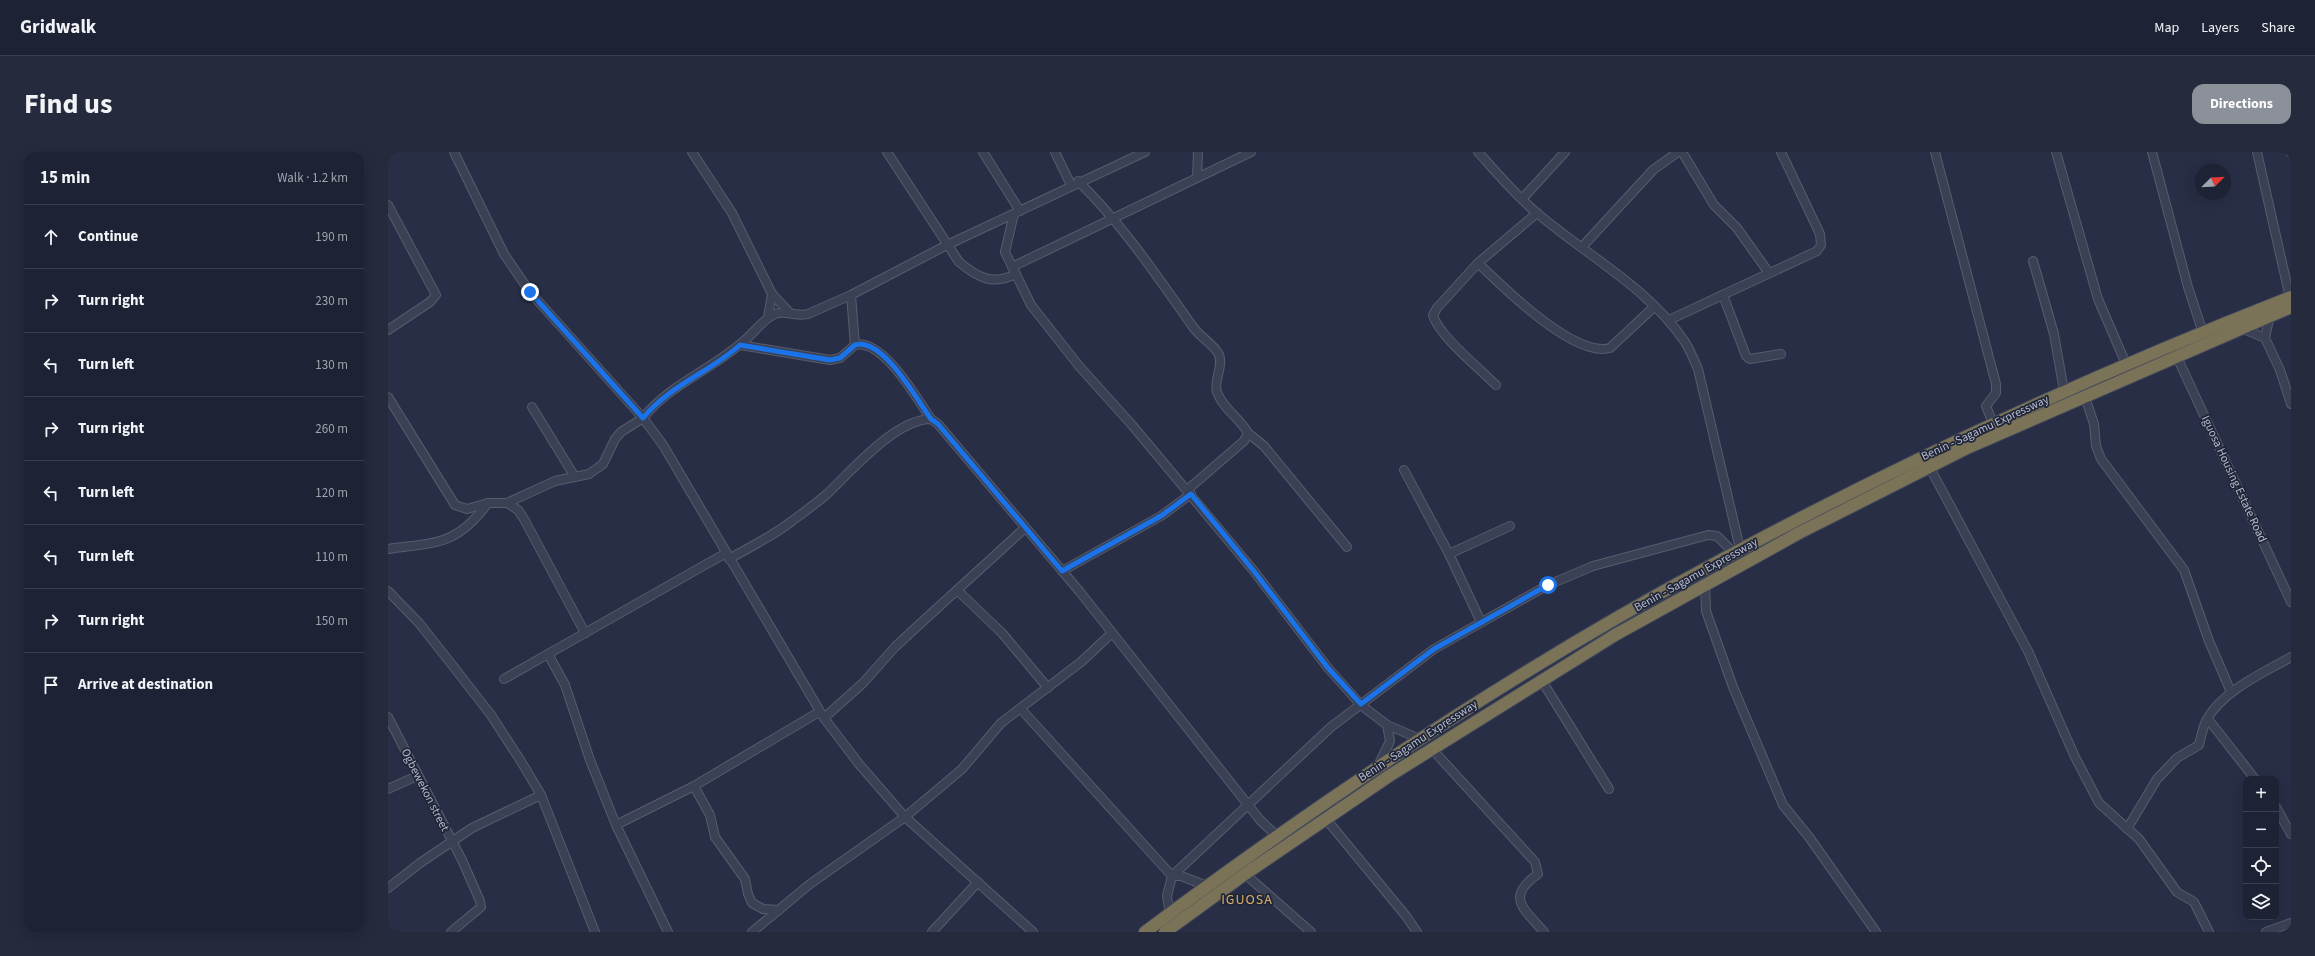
<!DOCTYPE html>
<html lang="en">
<head>
<meta charset="utf-8">
<style>
  :root { --surface:#1d2234; --page:#252a3c; --text:#f1f3f6; --muted:#a0a4ac; --line:#3b3f4f; --accent:#8c9099 }
  body { margin:0; font-family:"Source Sans 3",sans-serif; background:var(--page); color:var(--text) }
  .controls { position:absolute; right:12px; bottom:12px; display:grid; overflow:hidden; border-radius:8px; box-shadow:0 4px 16px #0002 }
  .controls button { width:36px; height:36px; display:grid; place-items:center; padding:0; border:0; border-bottom:1px solid var(--line); background:var(--surface); color:var(--text); font:20px sans-serif }
  .compass { position:absolute; left:1807px; top:12px; width:36px; height:36px; border-radius:50%; background:var(--surface); box-shadow:0 4px 16px #0002; rotate:66deg }
  .stop { position:absolute; width:12px; height:12px; margin:-9px; border:3px solid #1a73e8; border-radius:50%; background:#fff }
  .stop.end { background:#1a73e8; border-color:#fff; box-shadow:0 1px 4px #0008 }
  .list { margin:0; padding:0; list-style:none }
  h2 { display:flex; justify-content:space-between; align-items:center; height:52px; margin:0; padding:0 16px; font-size:17px }
  h2 small { font-size:13px; font-weight:400; color:var(--muted) }
  .list li { display:grid; grid-template-columns:26px 1fr auto; gap:12px; align-items:center; box-sizing:border-box; height:64px; padding:0 16px; border-top:1px solid var(--line) }
  .list b { display:block; font-size:15px; white-space:nowrap }
  .list em { font-size:13px; font-style:normal; color:var(--muted) }
  .icon { flex:none; width:22px; height:22px; fill:none; stroke:currentColor; stroke-width:2; stroke-linecap:round; stroke-linejoin:round }
  .map { position:relative; flex:none; width:1903px; height:780px; overflow:hidden; border-radius:12px }
  header { display:flex; align-items:center; gap:24px; box-sizing:border-box; height:56px; padding:0 20px; background:var(--surface); border-bottom:1px solid var(--line) }
  header strong { font-size:19px }
  nav { display:flex; gap:22px; margin-inline-start:auto; font-size:14px }
  .intro { display:flex; align-items:center; justify-content:space-between; box-sizing:border-box; height:96px; padding:0 24px }
  h1 { margin:0; font-size:28px }
  .button { padding:10px 18px; border-radius:12px; background:var(--accent); color:#fff; font-size:14px; font-weight:700 }
  main { display:flex; gap:24px; padding:0 24px }
  aside { flex:1; background:var(--surface); border-radius:12px; box-shadow:0 4px 16px #0002 }
  .map>svg:first-child { display:block }
</style>
</head>
<body>
<header>
<strong>Gridwalk</strong>
<nav><a>Map</a><a>Layers</a><a>Share</a></nav>
</header>
<div class="intro"><h1>Find us</h1><a class="button">Directions</a></div>
<main>
<aside>
<h2>15 min<small>Walk · 1.2 km</small></h2>
<ul class="list">
<li><svg class="icon" aria-label="ahead" viewBox="0 0 24 24"><path d="M12 20V5M6 11l6-6 6 6"/></svg><div><b>Continue</b></div><em>190 m</em></li>
<li><svg class="icon" aria-label="right" viewBox="0 0 24 24"><path d="M7 20v-9h11M14 6l5 5-5 5"/></svg><div><b>Turn right</b></div><em>230 m</em></li>
<li><svg class="icon" aria-label="left" viewBox="0 0 24 24"><path d="M17 20v-9H6M10 6l-5 5 5 5"/></svg><div><b>Turn left</b></div><em>130 m</em></li>
<li><svg class="icon" aria-label="right" viewBox="0 0 24 24"><path d="M7 20v-9h11M14 6l5 5-5 5"/></svg><div><b>Turn right</b></div><em>260 m</em></li>
<li><svg class="icon" aria-label="left" viewBox="0 0 24 24"><path d="M17 20v-9H6M10 6l-5 5 5 5"/></svg><div><b>Turn left</b></div><em>120 m</em></li>
<li><svg class="icon" aria-label="left" viewBox="0 0 24 24"><path d="M17 20v-9H6M10 6l-5 5 5 5"/></svg><div><b>Turn left</b></div><em>110 m</em></li>
<li><svg class="icon" aria-label="right" viewBox="0 0 24 24"><path d="M7 20v-9h11M14 6l5 5-5 5"/></svg><div><b>Turn right</b></div><em>150 m</em></li>
<li><svg class="icon" aria-label="arrive" viewBox="0 0 24 24"><path d="M6 21V4h12l-3 4 3 4H6"/></svg><div><b>Arrive at destination</b></div></li>
</ul>
</aside>
<div class="map">
<svg width="1903" height="780" viewBox="0 0 1903 780">
  <rect width="100%" height="100%" fill="#272e45"/>
  <g fill="none" stroke-linecap="round" stroke-linejoin="round">
    <defs>
      <g id="minor">
        <path d="M304 0 344 61 384 142 402 161"/>
        <path d="M499 0 571 110C589 125 604 134 628 122"/>
        <path d="M595 0 632 59"/>
        <path d="M667 0 683 33"/>
        <path d="M1090 0C1109 21 1127 43 1149 61 1198 103 1260 135 1297 190 1302 198 1306 208 1310 217L1353 401"/>
        <path d="M1294 0 1326 53 1349 76 1381 121"/>
        <path d="M1547 0 1608 232V241L1598 254 1605 271"/>
        <path d="M1668 0 1710 147 1738 212"/>
        <path d="M1764 0 1800 135 1816 184"/>
        <path d="M1869 0 1902 146"/>
        <path d="M1902 0 1903 1"/>
        <path d="M809 25 810 0"/>
        <path d="M690 29C735 73 769 124 805 175 812 185 824 191 830 201 837 212 825 228 829 240 835 257 852 266 860 281L856 289 799 338"/>
        <path d="M1134 47 1177 0"/>
        <path d="M0 53 48 143 42 150 0 178"/>
        <path d="M626 62 617 100 643 153 691 214 744 273 865 418 940 516 973 553 999 573 1032 587"/>
        <path d="M1194 95 1265 18 1290 0"/>
        <path d="M1645 109 1666 182 1676 239"/>
        <path d="M1090 111C1115 135 1186 206 1222 196L1266 155"/>
        <path d="M624 115 863 0"/>
        <path d="M463 143 467 193"/>
        <path d="M1335 143 1358 204 1362 207 1393 202"/>
        <path d="M1882 163 1877 186 1892 218 1903 252"/>
        <path d="M380 165 384 142"/>
        <path d="M1281 168 1429 99 1433 93 1432 82 1393 0"/>
        <path d="M1853 176 1877 186"/>
        <path d="M352 193 442 208 452 206 467 193C495 186 529 247 543 267"/>
        <path d="M1788 203 1903 450"/>
        <path d="M1108 233C1091 216 1051 184 1045 163L1049 156 1090 111 1149 61"/>
        <path d="M0 245 67 353 79 357 100 351H119L167 329 201 322 215 312 227 287 233 280 255 266 142 140 116 102 66 0"/>
        <path d="M1697 245 1706 272 1708 294 1713 307 1796 418 1821 489 1843 540"/>
        <path d="M144 255 187 325"/>
        <path d="M860 281 876 294 959 395"/>
        <path d="M1542 316 1640 499 1687 605 1711 651 1751 687 1789 740 1806 750 1821 780"/>
        <path d="M1016 318 1061 402 1093 470"/>
        <path d="M119 351 130 358 136 367 197 481"/>
        <path d="M0 397C49 390 68 394 100 351"/>
        <path d="M1061 402 1122 374"/>
        <path d="M341 407C362 395 385 384 404 369 416 360 429 351 440 341 464 318 508 267 543 267L550 272 692 440 872 668 889 684"/>
        <path d="M674 419 773 364 803 342"/>
        <path d="M1317 433 1318 459 1345 535 1395 653 1421 685 1488 780"/>
        <path d="M569 438 614 481 660 536"/>
        <path d="M0 439 31 471 61 509 103 563 134 611 153 643 207 780"/>
        <path d="M116 527 160 502"/>
        <path d="M1154 529 1221 637"/>
        <path d="M633 557 784 724H793L819 734"/>
        <path d="M0 565 74 708 92 749 93 755 63 780"/>
        <path d="M436 566 475 531 507 495 534 470 637 376"/>
        <path d="M1820 567 1867 627"/>
        <path d="M1044 597 1147 710 1150 722C1117 745 1136 757 1156 780"/>
        <path d="M990 614 1002 589 999 573"/>
        <path d="M306 634 322 663 327 685 357 727 360 742 364 751 375 757 391 758"/>
        <path d="M0 637 29 624"/>
        <path d="M1888 655 1903 682"/>
        <path d="M938 667 1018 764 1029 780"/>
        <path d="M228 673 306 634 431 560"/>
        <path d="M1739 677 1769 627 1789 606 1811 593C1813 585 1815 574 1819 567 1836 538 1875 521 1903 505"/>
        <path d="M857 722 923 780"/>
        <path d="M0 736 32 711 84 676 153 643"/>
        <path d="M782 762 779 744 784 724 943 575 1046 497 1160 433 1205 414 1320 383 1329 384 1346 401"/>
        <path d="M280 780 228 673 202 608 177 533 160 502 338 401"/>
        <path d="M364 780 422 732 517 665 574 617 613 571 693 510 724 481"/>
        <path d="M544 780 590 730"/>
        <path d="M645 780 517 665 471 612 436 566 275 293 255 266C282 232 325 217 357 188 367 180 375 167 387 162 397 158 409 165 420 162L463 143 559 93 757 0"/>
        <path d="M1878 780 1903 771"/>
      </g>
      <g id="highway">
        <path d="M757 780C937 646 1124 520 1322 414 1510 312 1704 223 1903 145"/>
        <path d="M777 780 857 722 1001 624 1227 483 1411 381 1579 296 1903 155"/>
      </g>
    </defs>
    <use href="#minor" stroke="#575c6e" stroke-width="10"/>
    <use href="#highway" stroke="#43495c" stroke-width="14"/>
    <use href="#minor" stroke="#3b4154" stroke-width="8"/>
    <use href="#highway" stroke="#7a7358" stroke-width="12"/>
  </g>
  <g fill="none" stroke-linecap="round" stroke-linejoin="round">
    <path stroke="#1a73e8" stroke-width="5" d="M142 140 255 266C281 234 322 220 352 193L442 208 452 206 467 193C495 185 529 248 543 267L550 272 674 419 773 364 803 342 865 418 940 516 973 552 1046 497 1160 433"/>
  </g>
  <g text-anchor="middle" dominant-baseline="central" stroke-width="3.5" stroke-linejoin="round" paint-order="stroke">
    <g font-size="12" fill="#b9bdcd" stroke="#20263a">
      <text transform="translate(1597 276) rotate(-25)">Benin - Sagamu Expressway</text>
      <text transform="translate(1846 327) rotate(65)">Iguosa Housing Estate Road</text>
      <text transform="translate(1308 423) rotate(-29)">Benin - Sagamu Expressway</text>
      <text transform="translate(1030 589) rotate(-33)">Benin - Sagamu Expressway</text>
      <text transform="translate(37 638) rotate(63)">Ogbewekon street</text>
    </g>
    <g font-size="14" letter-spacing="1" fill="#daad67" stroke="#20263a">
      <text x="859" y="748">IGUOSA</text>
    </g>
  </g>
</svg>
<div class="controls">
<button>+</button>
<button>−</button>
<button><svg class="icon" aria-label="locate" viewBox="0 0 24 24"><circle cx="12" cy="12" r="6"/><path d="M12 2v4M12 18v4M2 12h4M18 12h4"/></svg></button>
<button><svg class="icon" aria-label="layers" viewBox="0 0 24 24"><path d="M12 4l9 5-9 5-9-5zM3 14l9 5 9-5"/></svg></button>
</div>
<svg class="compass" viewBox="-18 -18 36 36"><path d="M0-13l5 13h-10z" fill="#e53935"/><path d="M0 13l5-13h-10z" fill="#a0a4ac"/></svg>
<div class="stop" style="left:1160px;top:433px"></div>
<div class="stop end" style="left:142px;top:140px"></div>
</div>
</main>
</body>
</html>
